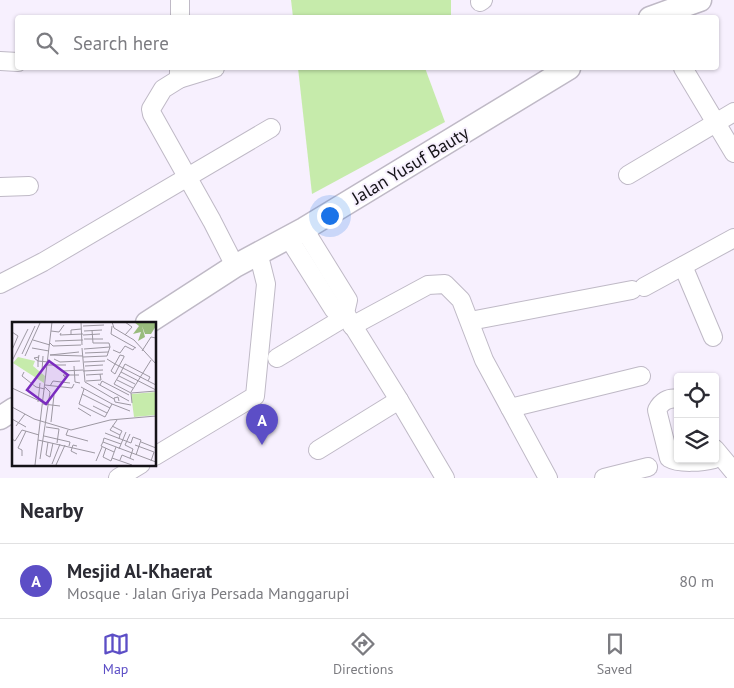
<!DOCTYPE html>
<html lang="en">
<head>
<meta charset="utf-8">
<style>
  :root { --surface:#fff; --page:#f2f2f3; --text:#2b2b33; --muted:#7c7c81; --line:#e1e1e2; --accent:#5c4ec6 }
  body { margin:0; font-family:"PT Sans",sans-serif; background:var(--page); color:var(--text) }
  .controls { position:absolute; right:15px; bottom:15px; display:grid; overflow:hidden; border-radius:5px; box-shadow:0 1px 4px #0004 }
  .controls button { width:45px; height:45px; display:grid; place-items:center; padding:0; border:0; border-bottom:1px solid var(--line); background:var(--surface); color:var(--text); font:25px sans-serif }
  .you { position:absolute; left:329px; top:215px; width:18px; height:18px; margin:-12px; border:4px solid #fff; border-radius:50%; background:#1a73e8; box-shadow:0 0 0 8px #1a73e833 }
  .badge { display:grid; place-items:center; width:32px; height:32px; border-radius:50%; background:var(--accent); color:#fff; font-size:16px; font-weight:700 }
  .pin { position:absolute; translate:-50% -41px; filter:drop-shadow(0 1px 2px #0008) }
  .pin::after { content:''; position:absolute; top:26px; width:18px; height:15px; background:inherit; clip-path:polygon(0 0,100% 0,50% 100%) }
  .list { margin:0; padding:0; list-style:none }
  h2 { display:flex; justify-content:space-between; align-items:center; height:65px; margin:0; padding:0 20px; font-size:21px }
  h2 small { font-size:16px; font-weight:400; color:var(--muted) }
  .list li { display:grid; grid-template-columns:32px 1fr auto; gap:15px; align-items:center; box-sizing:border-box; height:75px; padding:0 20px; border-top:1px solid var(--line) }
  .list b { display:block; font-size:19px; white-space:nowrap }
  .list p { margin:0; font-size:16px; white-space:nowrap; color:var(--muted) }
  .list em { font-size:16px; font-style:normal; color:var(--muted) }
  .icon { flex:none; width:28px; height:28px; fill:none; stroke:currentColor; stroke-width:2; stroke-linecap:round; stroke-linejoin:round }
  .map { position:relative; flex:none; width:734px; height:478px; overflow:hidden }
  .search { position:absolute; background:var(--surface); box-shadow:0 1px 4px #0004; left:15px; right:15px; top:15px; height:55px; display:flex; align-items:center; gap:12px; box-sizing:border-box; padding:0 18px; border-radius:5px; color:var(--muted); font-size:19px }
  .sheet { height:140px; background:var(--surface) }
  nav { display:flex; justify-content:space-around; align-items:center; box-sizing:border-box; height:70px; border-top:1px solid var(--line); background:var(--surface); font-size:14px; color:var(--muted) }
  nav a { display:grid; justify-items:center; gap:2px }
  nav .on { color:var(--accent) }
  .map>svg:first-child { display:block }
</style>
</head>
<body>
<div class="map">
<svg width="734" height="478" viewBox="0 0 734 478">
  <rect width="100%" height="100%" fill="#f7f0fe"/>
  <g fill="#c6ebab">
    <path d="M291 0H451V17H293Z"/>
    <path d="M298 68H425L445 122 312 194Z"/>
  </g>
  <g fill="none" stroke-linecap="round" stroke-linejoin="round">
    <defs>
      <g id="minor">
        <path d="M480 2 483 0"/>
        <path d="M180 18V0"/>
        <path d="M0 61 18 62"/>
        <path d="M179 68V79L163 89 151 109 152 114 212 221 235 266"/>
        <path d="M683 68 734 153"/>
        <path d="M179 79 215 68"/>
        <path d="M628 175 734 112"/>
        <path d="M0 187 29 186"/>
        <path d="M304 229 348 300 345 313 399 400 445 478"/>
        <path d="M288 237 334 310 345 313"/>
        <path d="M683 266 713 337"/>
        <path d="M0 284 43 262 271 128"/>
        <path d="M644 287 734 238"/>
        <path d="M470 321 632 290"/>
        <path d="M352 326 428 285 445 284 461 300 484 360 548 478"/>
        <path d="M277 358 347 316"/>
        <path d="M678 399C668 397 661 402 657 410L669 458C679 464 703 462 714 459"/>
        <path d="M510 408 641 376"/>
        <path d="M715 449 734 472"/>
        <path d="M318 450 399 400"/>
        <path d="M155 456 255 396 266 284 258 252"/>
        <path d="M118 478 141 464"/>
        <path d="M604 478 648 467"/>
      </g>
      <g id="tertiary">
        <path d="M650 18 700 0"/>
        <path d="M147 323 235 266 304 229 569 68"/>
        <path d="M0 418 14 409"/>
      </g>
    </defs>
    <use href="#minor" stroke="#bfb9c6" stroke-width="20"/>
    <use href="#tertiary" stroke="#bfb9c6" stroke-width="25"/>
    <use href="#minor" stroke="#fff" stroke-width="18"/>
    <use href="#tertiary" stroke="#fff" stroke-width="22"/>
  </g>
  <g text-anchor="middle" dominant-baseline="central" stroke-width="4" stroke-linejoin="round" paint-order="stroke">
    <g font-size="18" fill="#151318" stroke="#f7f0fe">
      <text transform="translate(410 165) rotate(-31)">Jalan Yusuf Bauty</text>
    </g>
  </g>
  <g transform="translate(12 322)">
    <rect width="144" height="144" fill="#f7f0fe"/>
    <path d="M6 35 23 39 21 44 33 54 32 61 1 41ZM144 70V93L122 95 119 72Z" fill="#c6ebab"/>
    <path d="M122 0H144V4L139 12H133L130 4 133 15 126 19 129 10 121 12 127 4Z" fill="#99bc7d"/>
    <path fill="none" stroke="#9d98a2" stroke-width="1" d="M69 0 70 23M100 0 102 6 122 18 144 42M113 0 120 5 113 13M71 4 92 3M100 4 99 12 124 26M80 8 81 21H97L98 25M39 9 47 10 52 3M72 9 90 8M0 10 6 14 0 28M49 11 48 13 71 12M59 13V8L69 7M71 13 88 12M72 17H91M21 18 38 23M43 19 71 18M38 21 41 24 69 23M20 26 37 29M70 26 73 60 102 77M72 27 98 25M101 28 108 31 113 24 121 28 123 25M130 29 139 15 144 16M67 30 38 33 71 34M73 31 96 30M10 32 23 4M27 33 26 39 36 40M13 34 28 1M71 35 95 34 98 25M42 37 48 40 68 39M95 37 103 42 108 33 112 34V35L107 44 103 52 99 49 103 42 107 44 144 63M0 39 16 7M72 40 93 39M35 43H54M62 44 63 60 68 61M73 44 91 43M26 45V39L22 36 27 35M30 49 31 34M51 49 71 48M71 49 91 48M12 50 10 54 24 65 33 67M109 50 113 42 138 55 136 59M74 53 91 52M107 54 123 62M53 55 51 53H67M105 58 121 66M74 59 89 58 88 52M86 62 117 79M33 63 60 66 62 62M88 63 90 59 117 73M38 64 41 59 58 61M69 65 100 82 93 95 67 82 72 67M0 66 32 81M119 70 139 38M119 71 102 62 109 50 144 68M70 72 98 86M107 79 106 75 102 76 103 80 119 83M26 80 28 61M120 81 119 71 144 69M31 82 48 84M100 82 118 89M81 84 95 91M0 85 22 97 59 108 98 98 144 94M66 86 79 94M0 97 14 105M105 98 98 108 108 113 107 117M39 100 42 73M4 104 13 92M100 104 110 109 108 113M34 105 47 107 45 121M56 108 54 113 76 119M93 111 119 121 121 115 129 118 124 133M32 114 58 120 57 124M92 116 91 120 144 140M92 116 109 122M0 117 3 119 10 108 27 113M26 118 83 131M36 120 34 133 38 135 41 121M91 120 89 124 102 130M129 120 144 126M123 123 142 130 139 139M94 126 91 135 99 139 104 125M107 127 114 110M65 132 59 129 61 123 65 124M10 134V128L6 126 14 109M100 136 120 143M118 136 121 127 113 123 118 112M28 137 38 70 33 65M108 138 110 133 122 138M84 139 90 125M40 142 48 122M23 143 40 0M44 143 53 123"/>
    <path fill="#7b2cbf" fill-opacity="0.15" stroke="#7b2cbf" stroke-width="2.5" d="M37 39 56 53 34 82 15 68Z"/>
    <rect width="144" height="144" fill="none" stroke="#151318" stroke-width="2.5"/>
  </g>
</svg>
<div class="controls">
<button><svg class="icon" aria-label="locate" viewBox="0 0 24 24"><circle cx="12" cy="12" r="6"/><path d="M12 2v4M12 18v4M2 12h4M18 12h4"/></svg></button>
<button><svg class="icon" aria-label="layers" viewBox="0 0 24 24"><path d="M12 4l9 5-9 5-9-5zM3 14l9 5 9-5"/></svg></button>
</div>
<div class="you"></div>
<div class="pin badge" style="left:262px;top:445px">A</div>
<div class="search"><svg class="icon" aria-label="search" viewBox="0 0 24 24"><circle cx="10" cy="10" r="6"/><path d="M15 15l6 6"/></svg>Search here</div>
</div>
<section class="sheet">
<h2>Nearby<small></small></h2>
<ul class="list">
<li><span class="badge">A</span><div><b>Mesjid Al-Khaerat</b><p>Mosque · Jalan Griya Persada Manggarupi</p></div><em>80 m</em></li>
</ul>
</section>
<nav>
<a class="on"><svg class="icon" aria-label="map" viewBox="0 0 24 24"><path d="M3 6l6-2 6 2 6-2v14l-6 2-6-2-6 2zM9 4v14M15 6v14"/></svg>Map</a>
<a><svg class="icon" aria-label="directions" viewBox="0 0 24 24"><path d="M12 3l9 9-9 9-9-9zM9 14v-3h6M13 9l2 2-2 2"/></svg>Directions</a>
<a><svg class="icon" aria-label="saved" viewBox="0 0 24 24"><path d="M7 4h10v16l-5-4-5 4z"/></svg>Saved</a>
</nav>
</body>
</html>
